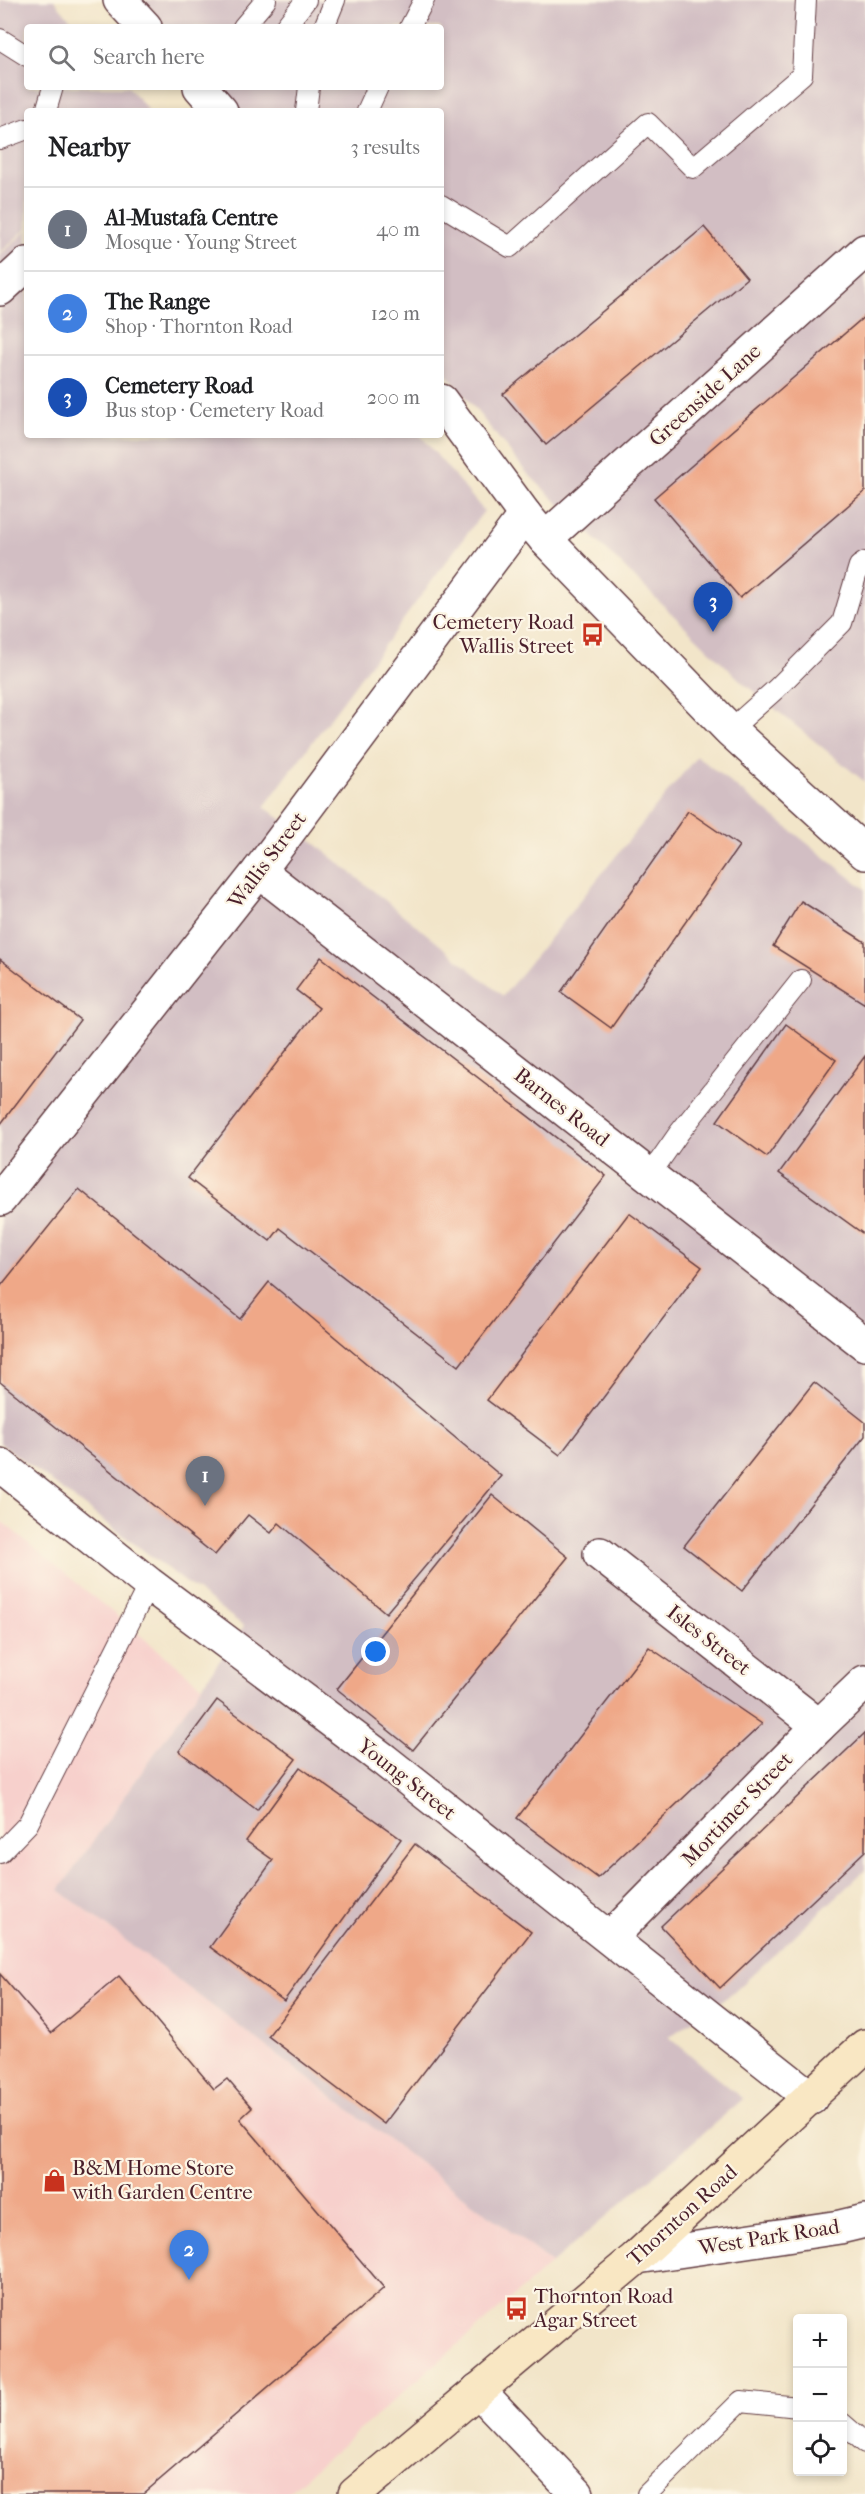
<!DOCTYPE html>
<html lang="en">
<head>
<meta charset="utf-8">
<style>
  :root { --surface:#fff; --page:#f6f6f6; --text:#202124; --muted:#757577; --line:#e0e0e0; --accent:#ea580c }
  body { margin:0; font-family:"IM FELL French Canon",serif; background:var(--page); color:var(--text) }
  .controls { position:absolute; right:18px; bottom:18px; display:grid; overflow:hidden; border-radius:6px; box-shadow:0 3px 9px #0003 }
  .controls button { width:54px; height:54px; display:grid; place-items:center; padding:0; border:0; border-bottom:2px solid var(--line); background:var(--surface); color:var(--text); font:30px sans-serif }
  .you { position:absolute; left:376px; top:1652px; width:21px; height:21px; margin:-15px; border:4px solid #fff; border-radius:50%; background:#1a73e8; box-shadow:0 0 0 9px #1a73e833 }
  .badge { display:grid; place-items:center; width:39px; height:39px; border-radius:50%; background:var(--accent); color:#fff; font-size:20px; font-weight:700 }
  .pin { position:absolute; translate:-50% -50px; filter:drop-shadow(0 2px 3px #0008) }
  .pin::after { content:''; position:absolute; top:32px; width:21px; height:18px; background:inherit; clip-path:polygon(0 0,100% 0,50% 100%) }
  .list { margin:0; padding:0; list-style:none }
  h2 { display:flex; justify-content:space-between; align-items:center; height:78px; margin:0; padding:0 24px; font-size:26px }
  h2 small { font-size:20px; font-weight:400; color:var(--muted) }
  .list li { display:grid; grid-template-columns:39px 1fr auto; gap:18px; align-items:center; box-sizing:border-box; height:84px; padding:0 24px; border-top:2px solid var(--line) }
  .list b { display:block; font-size:22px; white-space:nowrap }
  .list p { margin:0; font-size:20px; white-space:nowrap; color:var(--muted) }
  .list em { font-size:20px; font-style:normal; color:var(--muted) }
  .icon { flex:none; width:33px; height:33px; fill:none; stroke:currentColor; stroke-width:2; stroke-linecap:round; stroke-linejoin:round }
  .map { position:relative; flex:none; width:865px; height:2494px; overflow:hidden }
  .search { position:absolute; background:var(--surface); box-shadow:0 3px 9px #0003; left:24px; top:24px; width:420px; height:66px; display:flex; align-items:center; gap:15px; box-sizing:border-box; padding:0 21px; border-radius:6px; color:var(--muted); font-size:22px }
  .panel { position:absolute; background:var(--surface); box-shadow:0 3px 9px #0003; left:24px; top:108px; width:420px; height:330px; border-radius:6px }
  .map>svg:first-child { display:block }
</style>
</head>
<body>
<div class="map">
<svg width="865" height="2494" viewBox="0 0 865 2494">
  <rect width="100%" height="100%" fill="#fcf5e5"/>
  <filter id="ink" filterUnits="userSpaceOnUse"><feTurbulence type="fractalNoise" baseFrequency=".0167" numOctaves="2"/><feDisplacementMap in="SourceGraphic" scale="12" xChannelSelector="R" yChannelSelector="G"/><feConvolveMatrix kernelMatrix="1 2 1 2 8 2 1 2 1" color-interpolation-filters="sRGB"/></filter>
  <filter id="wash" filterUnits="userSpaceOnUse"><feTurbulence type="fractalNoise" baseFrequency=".008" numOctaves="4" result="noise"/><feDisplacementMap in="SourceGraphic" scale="24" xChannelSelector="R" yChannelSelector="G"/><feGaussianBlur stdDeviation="1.35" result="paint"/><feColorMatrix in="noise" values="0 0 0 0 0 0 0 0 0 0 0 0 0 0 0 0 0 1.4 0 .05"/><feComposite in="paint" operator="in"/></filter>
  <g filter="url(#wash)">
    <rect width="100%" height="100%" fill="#f2e5c9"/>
    <path fill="#f7d0cc" d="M0 1520 202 1686 59 1890 552 2263 286 2494H0Z"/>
    <g fill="#d2bec3">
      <path d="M0 0H54L77 27H27V87H128L149 111H27V228L0 253Z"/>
      <path d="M144 0H865V782L742 682 527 473 441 367V111H234L215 87H441V27H166Z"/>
      <path d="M27 230V435H420L484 511 264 807 307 837 503 996 697 756 865 889V1870L733 1993 669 2037 743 2099 552 2263 59 1890 244 1626 0 1443V255Z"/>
    </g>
    <g id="blocks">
      <g fill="#efa888">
        <path d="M704 227 747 278 546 445 503 394Z"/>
        <path d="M865 316V491L740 598 654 498Z"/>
        <path d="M688 811 739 846 611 1028 561 992Z"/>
        <path d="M801 901 865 942V1004L773 946Z"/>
        <path d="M321 957 606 1176 459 1366 280 1228 270 1241 188 1178 319 1008 296 990Z"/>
        <path d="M0 959 80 1020 0 1125Z"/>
        <path d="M786 1024 836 1060 767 1157 717 1121Z"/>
        <path d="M865 1056V1235L779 1173Z"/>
        <path d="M79 1189 240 1319 269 1282 501 1476 386 1613 279 1523 271 1533 248 1515 215 1555 0 1382V1287Z"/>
        <path d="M629 1213 702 1267 560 1455 487 1400Z"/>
        <path d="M814 1382 865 1422V1436L742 1591 684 1546Z"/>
        <path d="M492 1495 568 1557 413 1750 337 1689Z"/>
        <path d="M649 1647 762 1724 598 1878 517 1818Z"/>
        <path d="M217 1700 296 1759 257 1810 179 1751Z"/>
        <path d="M865 1733V1851L720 1988 661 1926Z"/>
        <path d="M300 1767 401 1839 284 2001 210 1947 273 1860 246 1841Z"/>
        <path d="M415 1844 531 1932 384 2124 268 2036Z"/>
        <path d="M0 1974 51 2033 119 1976 214 2089 227 2079 252 2108 240 2119 384 2288 143 2494H0Z"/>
      </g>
    </g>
  </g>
  <g filter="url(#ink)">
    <use href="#blocks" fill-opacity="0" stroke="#633d43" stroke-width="1.5"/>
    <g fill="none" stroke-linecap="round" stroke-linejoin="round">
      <defs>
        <g id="service">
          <path d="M243 27 266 0"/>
          <path d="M285 27 306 0"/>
          <path d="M324 27 335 0"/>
          <path d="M410 27 424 0"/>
          <path d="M0 39 27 56"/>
          <path d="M46 111 53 87"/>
          <path d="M306 111 309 87"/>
          <path d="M367 111 378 87"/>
          <path d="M0 139 27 129"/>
          <path d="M441 205 510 247 648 123 693 168 802 75 806 0"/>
          <path d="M730 730 776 689 842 623 859 566 865 562"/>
          <path d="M649 1176 679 1133 801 980"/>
          <path d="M0 1853 28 1824 149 1584"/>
          <path d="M842 2423 865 2443"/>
          <path d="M647 2494 741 2401 798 2407"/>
        </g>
        <g id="minor">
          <path d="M0 289 27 264"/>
          <path d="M545 539 865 251"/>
          <path d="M259 871 865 1344"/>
          <path d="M0 1199 259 871 525 515"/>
          <path d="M0 1465 149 1584 384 1760 811 2098"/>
          <path d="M600 1554 819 1726"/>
          <path d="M610 1938 819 1726 865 1682"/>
          <path d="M637 2257 840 2227 865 2221"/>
          <path d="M478 2390 577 2494"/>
        </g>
        <g id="tertiary">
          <path d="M120 0 145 27"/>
          <path d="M200 87 221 111"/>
          <path d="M441 401 525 515 545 539 730 730 865 853"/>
        </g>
        <path id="secondary" d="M355 2494 637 2257 865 2046"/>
      </defs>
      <use href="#service" stroke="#633d43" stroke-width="22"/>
      <use href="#minor" stroke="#633d43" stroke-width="36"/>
      <use href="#tertiary" stroke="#633d43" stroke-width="36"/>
      <use href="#secondary" stroke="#633d43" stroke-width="36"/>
      <use href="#service" stroke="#fff" stroke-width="20"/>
      <use href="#minor" stroke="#fff" stroke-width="33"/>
      <use href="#tertiary" stroke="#fff" stroke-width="33"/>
      <use href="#secondary" stroke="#f9e7c3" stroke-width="33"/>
    </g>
  </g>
  <defs>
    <symbol id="bus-bare" viewBox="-9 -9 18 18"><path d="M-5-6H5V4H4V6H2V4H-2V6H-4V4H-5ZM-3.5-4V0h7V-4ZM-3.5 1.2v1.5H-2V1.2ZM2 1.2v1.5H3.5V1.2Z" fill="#c8321e" stroke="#fcf5e5" stroke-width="2.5" paint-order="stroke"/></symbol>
    <symbol id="shop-bare" viewBox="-9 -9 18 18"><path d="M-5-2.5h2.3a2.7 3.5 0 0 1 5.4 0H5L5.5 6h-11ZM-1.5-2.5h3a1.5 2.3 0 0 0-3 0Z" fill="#c8321e" stroke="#fcf5e5" stroke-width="2.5" paint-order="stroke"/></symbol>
  </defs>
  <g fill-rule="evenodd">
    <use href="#bus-bare" x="576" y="618" width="33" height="33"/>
    <use href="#shop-bare" x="38" y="2164" width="33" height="33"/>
    <use href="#bus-bare" x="500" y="2292" width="33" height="33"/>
  </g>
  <g text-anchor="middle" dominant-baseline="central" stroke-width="4.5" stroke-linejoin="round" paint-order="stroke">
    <g font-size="21" fill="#4a1f2b" stroke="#fcf5e5">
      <text transform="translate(705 395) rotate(-42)">Greenside Lane</text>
      <text transform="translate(267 860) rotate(-53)">Wallis Street</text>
      <text transform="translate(562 1107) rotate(38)">Barnes Road</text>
      <text transform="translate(709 1640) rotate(38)">Isles Street</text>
      <text transform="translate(407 1779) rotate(38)">Young Street</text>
      <text transform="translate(737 1809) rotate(-46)">Mortimer Street</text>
      <text transform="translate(682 2215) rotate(-42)">Thornton Road</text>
      <text transform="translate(769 2237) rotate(-9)">West Park Road</text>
    </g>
    <g font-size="21" fill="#4a1f2b" stroke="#fcf5e5" text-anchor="start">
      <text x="574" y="622" text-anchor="end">Cemetery Road<tspan x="574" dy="24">Wallis Street</tspan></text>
      <text x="72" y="2168">B&amp;M Home Store<tspan x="72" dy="24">with Garden Centre</tspan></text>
      <text x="534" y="2296">Thornton Road<tspan x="534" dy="24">Agar Street</tspan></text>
    </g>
  </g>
</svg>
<div class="controls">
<button>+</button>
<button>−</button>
<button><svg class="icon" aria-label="locate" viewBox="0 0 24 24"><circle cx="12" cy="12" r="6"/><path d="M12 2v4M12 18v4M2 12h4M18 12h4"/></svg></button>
</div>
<div class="you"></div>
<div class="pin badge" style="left:205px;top:1506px;background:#6b7280">1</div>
<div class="pin badge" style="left:189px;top:2280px;background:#3f7fe0">2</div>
<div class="pin badge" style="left:713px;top:632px;background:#1a4fb4">3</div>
<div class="search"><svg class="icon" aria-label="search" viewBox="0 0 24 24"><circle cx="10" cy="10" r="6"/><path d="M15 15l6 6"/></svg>Search here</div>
<section class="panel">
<h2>Nearby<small>3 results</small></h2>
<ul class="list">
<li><span class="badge" style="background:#6b7280">1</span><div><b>Al-Mustafa Centre</b><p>Mosque · Young Street</p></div><em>40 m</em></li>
<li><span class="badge" style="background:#3f7fe0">2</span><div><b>The Range</b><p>Shop · Thornton Road</p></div><em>120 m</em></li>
<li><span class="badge" style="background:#1a4fb4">3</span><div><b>Cemetery Road</b><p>Bus stop · Cemetery Road</p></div><em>200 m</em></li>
</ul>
</section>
</div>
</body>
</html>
